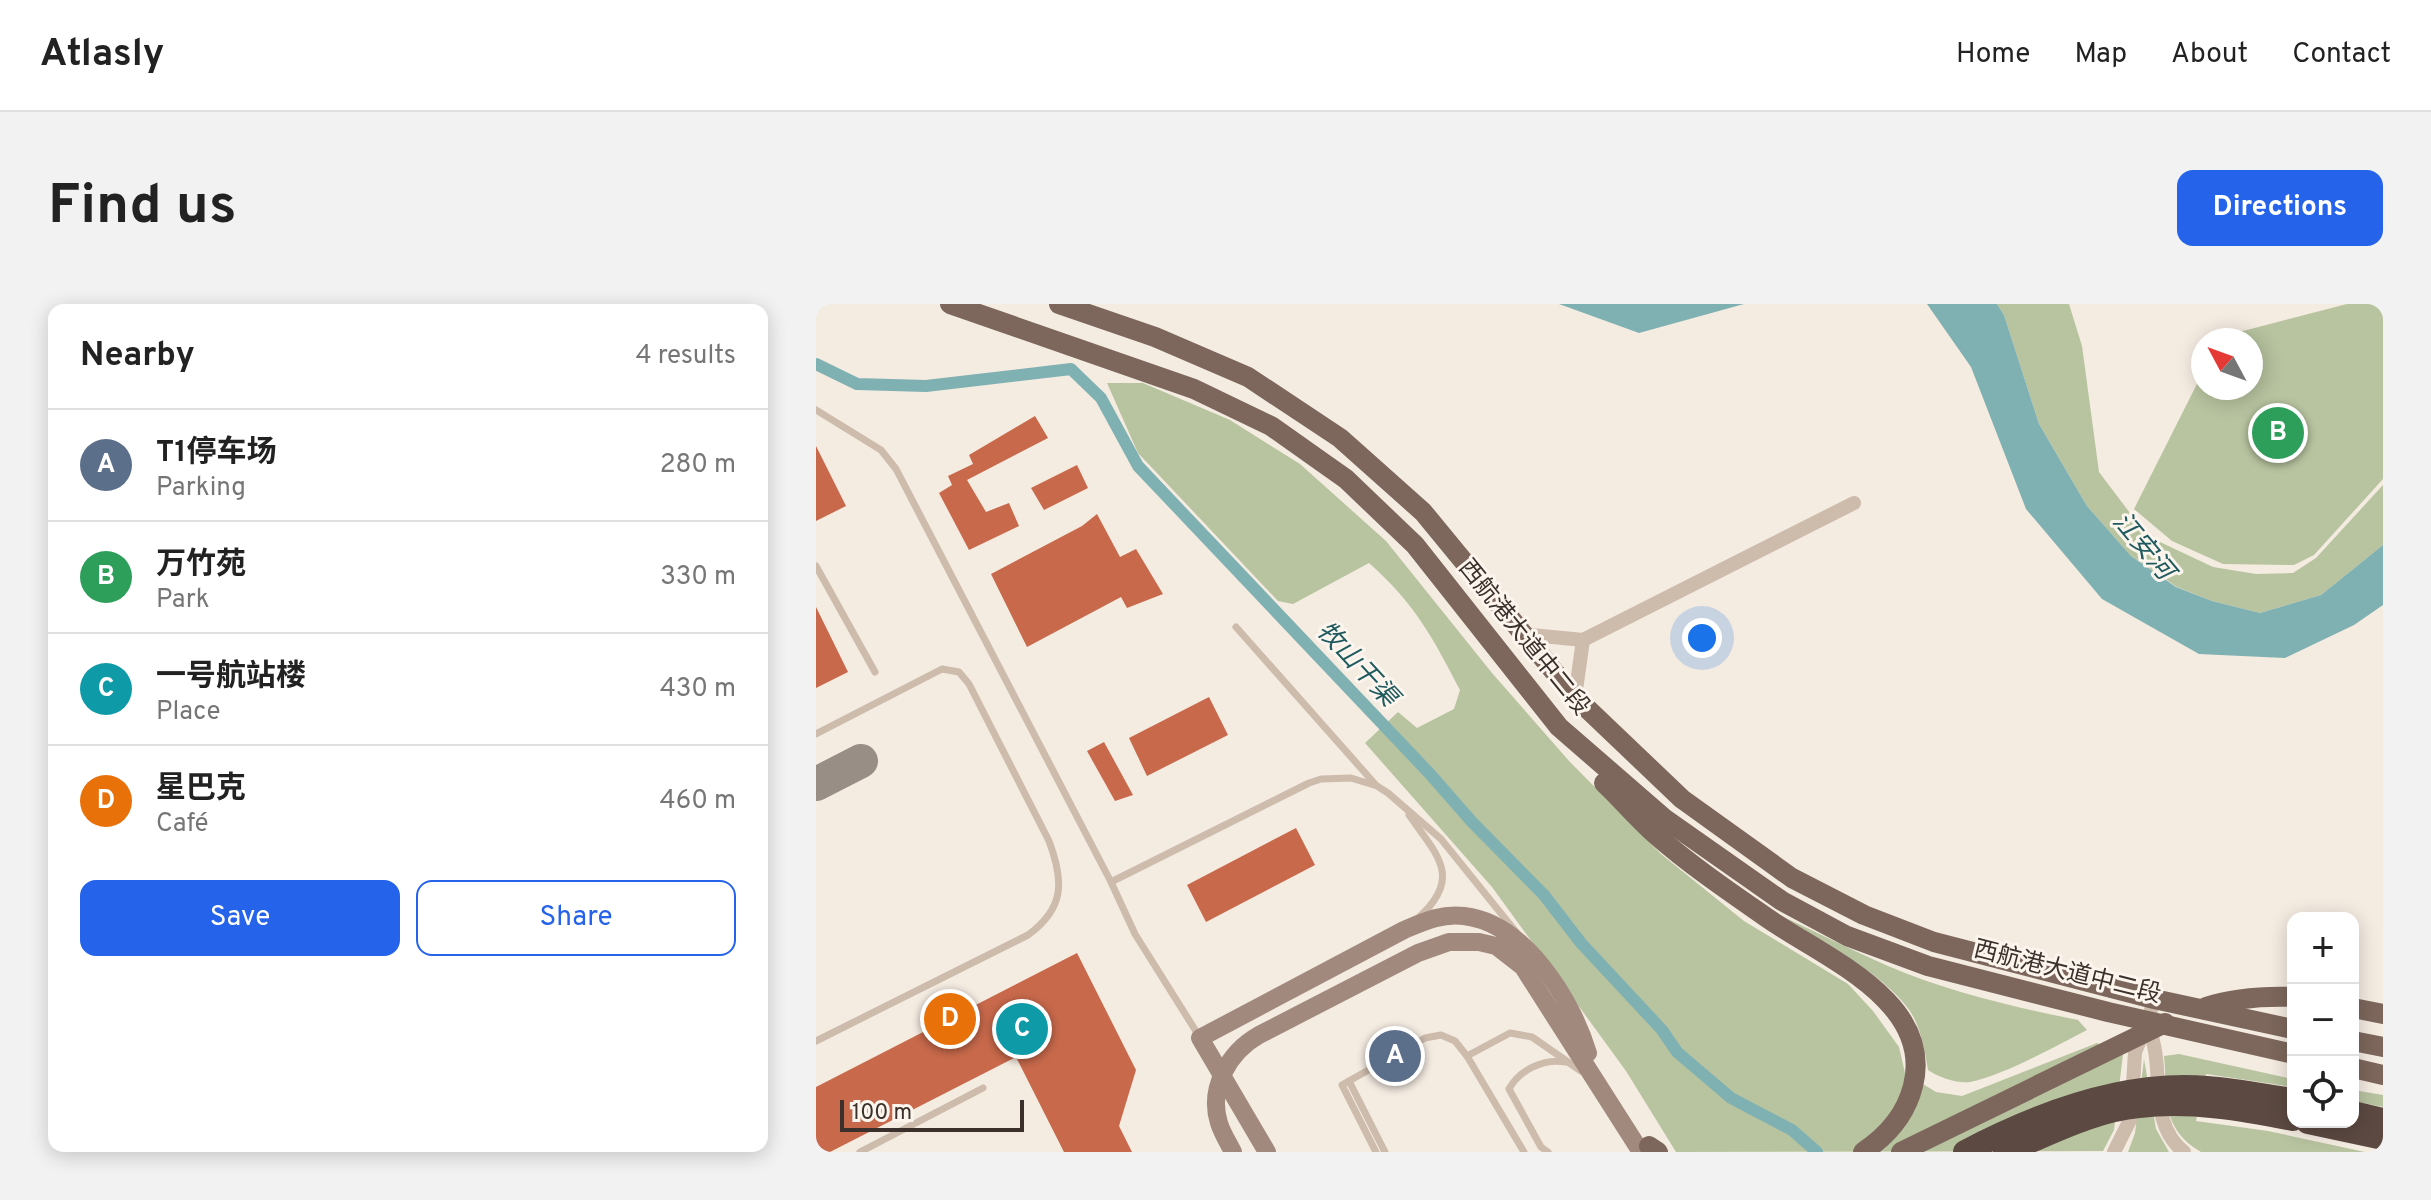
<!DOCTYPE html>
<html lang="en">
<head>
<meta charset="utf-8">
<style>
  :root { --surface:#fff; --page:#f2f2f2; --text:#222; --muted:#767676; --line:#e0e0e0; --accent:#2563eb }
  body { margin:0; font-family:Overpass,"Noto Sans SC",sans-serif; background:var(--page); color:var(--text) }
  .controls { position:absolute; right:24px; bottom:24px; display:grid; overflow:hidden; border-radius:16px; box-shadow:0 4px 20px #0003 }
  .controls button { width:72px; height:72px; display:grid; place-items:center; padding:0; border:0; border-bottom:2px solid var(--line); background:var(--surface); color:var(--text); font:40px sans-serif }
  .compass { position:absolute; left:1375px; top:24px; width:72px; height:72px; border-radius:50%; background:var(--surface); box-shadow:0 4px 20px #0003; rotate:311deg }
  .scale { position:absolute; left:24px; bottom:20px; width:184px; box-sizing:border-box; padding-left:8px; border:4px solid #3b302b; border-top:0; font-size:22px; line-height:28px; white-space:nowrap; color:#3b302b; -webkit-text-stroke:6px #fbf5ee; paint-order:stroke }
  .you { position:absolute; left:886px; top:334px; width:28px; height:28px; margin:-20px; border:6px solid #fff; border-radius:50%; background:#1a73e8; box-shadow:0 0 0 12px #1a73e833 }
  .badge { display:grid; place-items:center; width:52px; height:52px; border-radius:50%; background:var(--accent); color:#fff; font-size:26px; font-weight:700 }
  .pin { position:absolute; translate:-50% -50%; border:4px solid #fff; box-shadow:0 2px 8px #0006 }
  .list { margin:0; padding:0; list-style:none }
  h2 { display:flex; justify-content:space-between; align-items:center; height:104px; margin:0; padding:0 32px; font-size:34px }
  h2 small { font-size:26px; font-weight:400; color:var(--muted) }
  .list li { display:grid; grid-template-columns:52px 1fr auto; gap:24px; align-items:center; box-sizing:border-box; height:112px; padding:0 32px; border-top:2px solid var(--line) }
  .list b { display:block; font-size:30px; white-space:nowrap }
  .list p { margin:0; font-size:26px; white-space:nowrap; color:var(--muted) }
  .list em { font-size:26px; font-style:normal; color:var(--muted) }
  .actions { display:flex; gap:16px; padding:24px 32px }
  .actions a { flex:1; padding:18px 0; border:2px solid var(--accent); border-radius:16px; text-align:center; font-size:28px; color:var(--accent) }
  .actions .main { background:var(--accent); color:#fff }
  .icon { flex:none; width:44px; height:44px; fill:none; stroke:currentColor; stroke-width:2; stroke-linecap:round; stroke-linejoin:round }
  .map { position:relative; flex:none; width:1567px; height:848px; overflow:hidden; border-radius:16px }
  header { display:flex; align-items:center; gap:48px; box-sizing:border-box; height:112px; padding:0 40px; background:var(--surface); border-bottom:2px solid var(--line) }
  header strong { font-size:38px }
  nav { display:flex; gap:44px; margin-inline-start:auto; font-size:28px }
  .intro { display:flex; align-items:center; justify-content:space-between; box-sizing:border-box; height:192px; padding:0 48px }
  h1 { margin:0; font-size:56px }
  .button { padding:20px 36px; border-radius:16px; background:var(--accent); color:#fff; font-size:28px; font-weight:700 }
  main { display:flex; gap:48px; padding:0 48px }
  aside { flex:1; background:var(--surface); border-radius:16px; box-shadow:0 4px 20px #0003 }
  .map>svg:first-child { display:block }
</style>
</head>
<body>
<header>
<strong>Atlasly</strong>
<nav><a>Home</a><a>Map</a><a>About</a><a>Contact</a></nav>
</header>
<div class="intro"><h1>Find us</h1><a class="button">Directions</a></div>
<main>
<aside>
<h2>Nearby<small>4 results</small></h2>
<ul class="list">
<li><span class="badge" style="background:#5c6f8a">A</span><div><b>T1停车场</b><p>Parking</p></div><em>280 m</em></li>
<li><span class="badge" style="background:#2e9e5b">B</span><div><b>万竹苑</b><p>Park</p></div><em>330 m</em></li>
<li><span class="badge" style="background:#0f9aa8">C</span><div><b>一号航站楼</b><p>Place</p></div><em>430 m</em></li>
<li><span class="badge" style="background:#e8710a">D</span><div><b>星巴克</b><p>Café</p></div><em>460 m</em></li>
</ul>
<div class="actions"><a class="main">Save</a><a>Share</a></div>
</aside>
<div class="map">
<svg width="1567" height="848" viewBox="0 0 1567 848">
  <rect width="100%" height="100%" fill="#f4ebe1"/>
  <g fill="#b8c4a0">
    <path d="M1181 0H1253L1266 42 1283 168 1323 221 1344 238 1397 263 1440 270 1477 269 1500 254 1567 181V241L1505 291 1444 309 1396 297 1361 283 1315 252 1271 202 1223 120 1188 11Z"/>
    <path d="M1531 0H1567V175L1498 251 1478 261 1407 260 1356 237 1318 205 1387 68V84H1435V36H1403L1404 33Z"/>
    <path d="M291 79H327L414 116 484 160 570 237 676 369 753 457 845 550 928 617 1032 680 1057 707 1083 743 1089 769 1120 788 1146 792 1281 739 1307 750 1298 826 1287 847 860 848 810 767 676 583 549 439 582 408 601 424 638 405 644 386C616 332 599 300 553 259L477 300 462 297 322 149Z"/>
    <path d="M955 607C994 625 1033 645 1072 662 1133 688 1198 703 1262 716L1271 726C1240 742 1186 772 1154 778 1141 780 1122 773 1112 766 1109 747 1105 724 1094 707 1065 666 998 634 955 607Z"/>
    <path d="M1363 750 1477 775V783L1390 770 1380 817 1452 827 1549 848H1385C1344 824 1352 793 1348 752Z"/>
    <path d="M1328 755 1340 825 1353 848H1312L1319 829Z"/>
    <path d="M1537 786 1567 791V803L1537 797Z"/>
  </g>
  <g fill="#7fb0b2">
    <path d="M743 0H928L823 29Z"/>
    <path d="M1111 0H1181L1188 11 1223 120 1271 202 1315 252 1360 283 1396 297 1444 309 1505 291 1567 241V301L1538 321 1469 354 1383 350 1286 295 1210 205 1155 63Z"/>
  </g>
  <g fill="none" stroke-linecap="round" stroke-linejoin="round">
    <path stroke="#7fb0b2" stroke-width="12" d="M0 60 41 80 110 82 255 65 285 94 322 162 614 470 656 518 728 591 765 639 846 726 861 748 915 794 976 826 1001 848"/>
    <path stroke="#988e86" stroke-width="34" d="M0 480 45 457"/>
  </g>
  <g fill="#c8694b">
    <path d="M219 112 232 134 151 176 170 208 193 199 203 222 153 246 123 189 136 181 132 172 157 160 153 151Z"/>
    <path d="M0 142 30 202 0 217Z"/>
    <path d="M261 161 272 184 228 206 215 184Z"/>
    <path d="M281 210 304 253 320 245 347 290 311 304 305 293 211 343 175 270 266 222Z"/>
    <path d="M0 303 32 368 0 384Z"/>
    <path d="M393 393 412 431 331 472 313 434Z"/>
    <path d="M288 438 317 491 299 497 271 447Z"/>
    <path d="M480 524 499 561 390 618 371 581Z"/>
    <path d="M261 649 320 766 303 822 316 848H248L200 753 14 848H0V783Z"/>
  </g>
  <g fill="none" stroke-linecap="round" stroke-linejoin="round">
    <g stroke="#cdbbac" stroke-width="7">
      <path d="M0 106 65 146 80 165 295 578"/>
      <path d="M0 262 59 368"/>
      <path d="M420 323 559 480"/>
      <path d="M0 430 126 365 143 368 153 380 233 537C248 577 249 604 212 631L0 737"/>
      <path d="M593 511C621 551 648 574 601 615"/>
      <path d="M383 732 319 630 295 578 493 479 505 475 535 474 561 482 572 489 625 535 700 628"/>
      <path d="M651 752 694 729 716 733 765 767"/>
      <path d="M533 777 569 848"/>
      <path d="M44 848 167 784"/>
      <path d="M560 848 526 781 609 734 625 731 639 737 651 752 708 848"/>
      <path d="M732 848 725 843 693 785C703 766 728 754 750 758"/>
    </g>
    <g stroke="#cdbbac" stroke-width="14">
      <path d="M706 330 767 336 1038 199"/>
      <path d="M759 393 767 336"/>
      <path d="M1332 717C1335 730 1339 742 1340 754 1344 788 1339 825 1368 848"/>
      <path d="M1298 848 1315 814 1319 748 1332 717 1338 695"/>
    </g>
    <g stroke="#a18a7d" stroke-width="18">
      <path d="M417 848C412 838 406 829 403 819 392 784 413 748 443 731L602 649 633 638H663L680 642 707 663 825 848"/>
      <path d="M451 848 384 734 588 626C607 618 626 609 648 612 709 619 756 696 772 749"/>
    </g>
    <g stroke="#7d675c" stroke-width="20">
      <path d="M134 0 378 85 455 122 530 175 599 241 743 423 849 515 966 597 1031 632 1112 662 1292 708 1477 750"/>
      <path d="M243 0 339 33 432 73 524 134 607 208 759 393 866 495 976 574 1048 611 1118 638 1338 695 1477 725"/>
      <path d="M788 479C806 496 822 515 840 531 873 560 911 586 947 611 1002 651 1119 695 1097 782 1090 810 1071 832 1047 848"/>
      <path d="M1390 703C1418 694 1448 692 1477 693"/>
      <path d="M1537 704 1567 710"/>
      <path d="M1537 737 1567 743"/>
      <path d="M1537 764 1567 771"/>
      <path d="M833 842 842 848"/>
      <path d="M1085 848 1349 719"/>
    </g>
    <g stroke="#5c4a42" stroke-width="24">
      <path d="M1537 809 1567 816"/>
      <path d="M1492 818 1567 834"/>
      <path d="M1149 848C1221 810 1308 777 1391 784 1420 786 1449 792 1477 796"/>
      <path d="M1189 848C1231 831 1277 806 1323 802 1375 796 1427 805 1477 815"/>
    </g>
  </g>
  <g text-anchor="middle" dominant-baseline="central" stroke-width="6" stroke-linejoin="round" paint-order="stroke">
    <g font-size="24" fill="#3b302b" stroke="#fbf5ee">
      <text transform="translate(707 334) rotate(51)">西航港大道中二段</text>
      <text transform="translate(1251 669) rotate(14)">西航港大道中二段</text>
    </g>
    <g font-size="26" font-style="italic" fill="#1f5a5e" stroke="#fbf5ee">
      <text transform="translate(1326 243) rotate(50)">江安河</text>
      <text transform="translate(540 361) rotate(47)">牧山干渠</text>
    </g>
  </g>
</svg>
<div class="controls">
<button>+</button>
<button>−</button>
<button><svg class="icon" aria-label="locate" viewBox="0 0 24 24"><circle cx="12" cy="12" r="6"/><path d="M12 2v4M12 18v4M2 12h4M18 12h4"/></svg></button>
</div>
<svg class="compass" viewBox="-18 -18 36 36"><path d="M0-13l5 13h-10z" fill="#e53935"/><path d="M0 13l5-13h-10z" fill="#767676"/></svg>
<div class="scale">100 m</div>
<div class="you"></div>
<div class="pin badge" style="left:579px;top:752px;background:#5c6f8a">A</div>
<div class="pin badge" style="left:1462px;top:129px;background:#2e9e5b">B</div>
<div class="pin badge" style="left:206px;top:725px;background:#0f9aa8">C</div>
<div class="pin badge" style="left:134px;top:715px;background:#e8710a">D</div>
</div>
</main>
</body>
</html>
